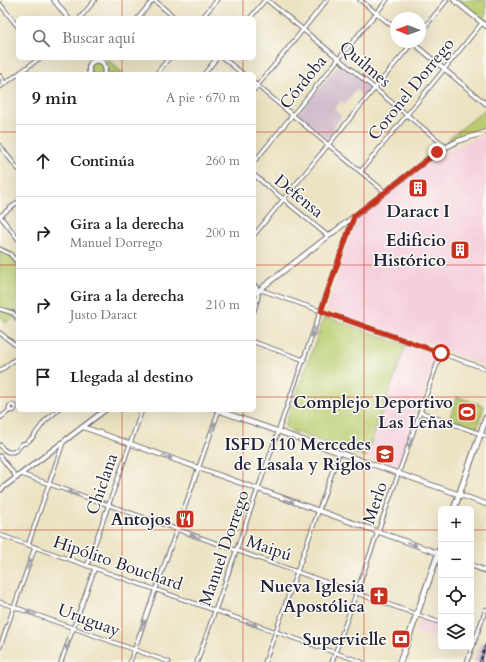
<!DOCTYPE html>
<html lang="es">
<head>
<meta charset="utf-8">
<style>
  :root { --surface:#fff; --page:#f2f2f2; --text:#222; --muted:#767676; --line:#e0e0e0 }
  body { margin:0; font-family:Cardo,serif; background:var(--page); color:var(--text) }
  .controls { position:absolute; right:12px; bottom:12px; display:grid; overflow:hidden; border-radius:6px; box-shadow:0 4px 16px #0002 }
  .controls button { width:36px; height:36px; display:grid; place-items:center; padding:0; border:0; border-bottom:1px solid var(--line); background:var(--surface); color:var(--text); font:20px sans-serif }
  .compass { position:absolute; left:390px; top:12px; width:36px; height:36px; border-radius:50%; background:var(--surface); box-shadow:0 4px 16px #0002; rotate:271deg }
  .stop { position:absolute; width:12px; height:12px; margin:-9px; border:3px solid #c8321e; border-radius:50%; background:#fff }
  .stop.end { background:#c8321e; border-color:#fff; box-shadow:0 1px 4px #0008 }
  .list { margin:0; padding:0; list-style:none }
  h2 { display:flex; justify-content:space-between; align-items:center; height:52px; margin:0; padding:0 16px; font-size:17px }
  h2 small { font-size:13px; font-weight:400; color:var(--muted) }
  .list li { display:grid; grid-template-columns:26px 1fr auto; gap:12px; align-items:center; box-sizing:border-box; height:72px; padding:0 16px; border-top:1px solid var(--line) }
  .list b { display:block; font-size:15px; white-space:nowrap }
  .list p { margin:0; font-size:13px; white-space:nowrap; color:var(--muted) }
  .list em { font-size:13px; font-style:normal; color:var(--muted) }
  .icon { flex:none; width:22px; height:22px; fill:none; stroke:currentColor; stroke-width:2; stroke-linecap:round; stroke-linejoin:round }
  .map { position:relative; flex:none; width:486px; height:662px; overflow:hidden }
  .search { position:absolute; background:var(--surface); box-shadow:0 4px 16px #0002; left:16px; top:16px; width:240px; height:44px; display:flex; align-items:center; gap:10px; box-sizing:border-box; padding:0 14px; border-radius:6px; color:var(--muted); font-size:15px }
  .panel { position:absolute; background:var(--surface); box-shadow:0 4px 16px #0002; left:16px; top:72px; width:240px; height:340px; border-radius:6px }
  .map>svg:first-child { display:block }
</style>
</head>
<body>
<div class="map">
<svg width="486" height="662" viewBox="0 0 486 662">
  <rect width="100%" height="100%" fill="#fdfcf7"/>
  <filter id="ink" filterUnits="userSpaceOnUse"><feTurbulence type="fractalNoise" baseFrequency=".025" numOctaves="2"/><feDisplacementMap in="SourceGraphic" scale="8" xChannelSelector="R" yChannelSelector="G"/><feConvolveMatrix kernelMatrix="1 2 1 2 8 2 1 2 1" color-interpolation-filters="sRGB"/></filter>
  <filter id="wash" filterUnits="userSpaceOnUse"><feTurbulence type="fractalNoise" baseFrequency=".012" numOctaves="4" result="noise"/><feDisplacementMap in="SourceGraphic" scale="16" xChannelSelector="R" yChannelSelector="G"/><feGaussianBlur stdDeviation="0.9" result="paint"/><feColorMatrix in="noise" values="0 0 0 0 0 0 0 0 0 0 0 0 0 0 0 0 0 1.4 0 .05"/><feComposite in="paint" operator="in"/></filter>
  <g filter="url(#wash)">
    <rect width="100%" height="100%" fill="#ece3c3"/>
    <g fill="#f5cfdb">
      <path d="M486 135V366L442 350 439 347 428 343 426 344 328 310 327 308 355 219 359 213 442 154 465 143Z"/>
      <path d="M406 345 435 355 436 357 398 466 396 467 366 457Z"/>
      <path d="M420 620 436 626 432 637 415 632Z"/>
    </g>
    <g fill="#d1bdcc">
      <path d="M339 65H341L369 88V89L363 97 356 90 345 104 341 101 334 109 342 116 333 128 335 130 329 138H326L299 115V113Z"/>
      <path d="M486 641V662H474L481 642Z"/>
    </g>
    <g fill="#b9cd70" stroke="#6e7856">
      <path d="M458 0H486V23Z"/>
      <path d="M107 59 124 74H106C110 67 105 65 107 59Z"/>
      <path d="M93 61 102 62 104 74H90L89 66Z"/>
      <path d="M486 109V129L468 134 448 142 446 141Z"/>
      <path d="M0 248 12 253 18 261V323L13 317 6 323 0 315Z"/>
      <path d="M326 317 406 345 366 457 287 429 285 426 324 318Z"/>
      <path d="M457 397 484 406 477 428 450 418Z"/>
    </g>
  </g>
  <g filter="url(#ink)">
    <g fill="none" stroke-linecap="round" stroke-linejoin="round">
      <defs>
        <g id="minor">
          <path d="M154 0 175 18"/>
          <path d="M267 0 446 147"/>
          <path d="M360 0 396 29"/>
          <path d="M0 4 18 27"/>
          <path d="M80 18 95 0"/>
          <path d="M138 18 153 0"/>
          <path d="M202 18 217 0"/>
          <path d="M250 18 265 0"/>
          <path d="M420 33 447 0"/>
          <path d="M412 42 486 104"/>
          <path d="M223 58 243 74"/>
          <path d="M156 74 169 58"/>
          <path d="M204 74 217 58"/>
          <path d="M0 76 5 83"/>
          <path d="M254 83 385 192"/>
          <path d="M0 87 40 58"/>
          <path d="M254 90 327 0"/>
          <path d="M0 146 18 169"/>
          <path d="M254 162 387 0"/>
          <path d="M361 171 482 23"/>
          <path d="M254 175 328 236"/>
          <path d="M18 202 0 216 18 239"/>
          <path d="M254 235 413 42"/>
          <path d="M0 249 10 254 18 263"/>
          <path d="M0 309 13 313 18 318"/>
          <path d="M254 311 258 297V291H264L486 369"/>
          <path d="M0 333 18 347"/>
          <path d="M254 342 304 360"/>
          <path d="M0 371 18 357"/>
          <circle cx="12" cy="408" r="3"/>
          <path d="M420 412 486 436"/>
          <path d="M0 418 10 410"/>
          <path d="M0 445 3 449 8 452H13L17 450 22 444 26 443 33 437 45 421 58 410"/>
          <path d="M0 456 17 478"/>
          <path d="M21 474 441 623"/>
          <path d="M0 535 362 662"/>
          <path d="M28 545 63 443"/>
          <path d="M87 566 142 410"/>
          <path d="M0 602 169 662"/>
          <path d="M0 647 35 547"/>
          <path d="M61 662 95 568"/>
          <path d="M130 662 219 410"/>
          <path d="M197 662 354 216"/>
          <path d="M265 662 339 453"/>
          <path d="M332 662 441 353"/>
          <path d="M467 662 486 609"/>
        </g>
        <g id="tertiary">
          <path d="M54 0 68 18"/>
          <path d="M454 0 486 26"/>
          <path d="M90 74C83 56 111 56 104 74"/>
          <path d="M254 285 258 291"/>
          <path d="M254 294 437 152 458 141 486 132"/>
          <path d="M217 410 486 504"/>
          <path d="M83 427 441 554"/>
          <path d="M0 490 105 410"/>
          <path d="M471 565 486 571"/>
        </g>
        <g id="primary">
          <path d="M454 509 486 418"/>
          <path d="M400 662 441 546"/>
        </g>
      </defs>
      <use href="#minor" stroke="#69666b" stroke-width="5"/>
      <use href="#tertiary" stroke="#69666b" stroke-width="6"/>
      <use href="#primary" stroke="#69666b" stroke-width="7"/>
      <use href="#minor" stroke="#fff" stroke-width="3"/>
      <use href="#tertiary" stroke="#fff" stroke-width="4"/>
      <use href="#primary" stroke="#fff" stroke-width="5"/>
      <defs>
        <path id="rail" d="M480 662 486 645"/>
      </defs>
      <use href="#rail" stroke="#22223b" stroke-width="2.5"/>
      <use href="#rail" stroke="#fdfcf7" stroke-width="1" stroke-dasharray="3" stroke-linecap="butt"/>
    </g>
    <defs><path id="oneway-solid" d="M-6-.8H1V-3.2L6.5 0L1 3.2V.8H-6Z"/></defs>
    <g fill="#9c9ca7">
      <use href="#oneway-solid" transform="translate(313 332) rotate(109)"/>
      <use href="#oneway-solid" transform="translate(213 427) rotate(-70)"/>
      <use href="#oneway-solid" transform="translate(410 443) rotate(109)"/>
      <use href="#oneway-solid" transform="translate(167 457) rotate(20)"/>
      <use href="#oneway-solid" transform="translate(73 493) rotate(-161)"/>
      <use href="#oneway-solid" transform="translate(289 501) rotate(20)"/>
      <use href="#oneway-solid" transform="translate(195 536) rotate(-160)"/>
      <use href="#oneway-solid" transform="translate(412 544) rotate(20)"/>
      <use href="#oneway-solid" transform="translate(29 564) rotate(-71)"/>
      <use href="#oneway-solid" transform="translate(31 613) rotate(-161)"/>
      <use href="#oneway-solid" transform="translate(252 624) rotate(19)"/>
      <use href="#oneway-solid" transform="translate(143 625) rotate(-70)"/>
      <use href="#oneway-solid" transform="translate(68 645) rotate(110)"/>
    </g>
  </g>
  <g fill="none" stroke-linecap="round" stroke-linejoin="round" filter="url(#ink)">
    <path stroke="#c8321e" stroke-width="5" d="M437 152 354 216 321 311 441 353"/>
  </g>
  <path fill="none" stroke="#c8321e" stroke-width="1" stroke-opacity="0.55" d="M122 0V18M243 0V18M364 0V662M122 58V74M243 58V74M0 132H18M254 132H486M0 265H18M254 265H486M0 397H18M254 397H486M122 410V662M243 410V662M0 530H441M471 530H486"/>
  <defs>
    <symbol id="building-square" viewBox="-11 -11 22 22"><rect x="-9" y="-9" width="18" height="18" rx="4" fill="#c8321e" stroke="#fdfcf7"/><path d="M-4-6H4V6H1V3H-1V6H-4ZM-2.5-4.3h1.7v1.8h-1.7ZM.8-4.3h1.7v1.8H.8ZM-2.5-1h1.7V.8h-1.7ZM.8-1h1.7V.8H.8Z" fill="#fff"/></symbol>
    <symbol id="stadium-square" viewBox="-11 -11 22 22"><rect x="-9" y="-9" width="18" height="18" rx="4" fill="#c8321e" stroke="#fdfcf7"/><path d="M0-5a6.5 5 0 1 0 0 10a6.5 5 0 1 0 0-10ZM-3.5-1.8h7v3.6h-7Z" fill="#fff"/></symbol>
    <symbol id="university-square" viewBox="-11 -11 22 22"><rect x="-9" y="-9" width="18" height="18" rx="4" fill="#c8321e" stroke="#fdfcf7"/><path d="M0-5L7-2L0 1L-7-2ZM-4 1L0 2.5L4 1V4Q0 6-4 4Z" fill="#fff"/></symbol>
    <symbol id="restaurant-square" viewBox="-11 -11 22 22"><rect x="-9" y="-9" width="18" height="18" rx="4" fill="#c8321e" stroke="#fdfcf7"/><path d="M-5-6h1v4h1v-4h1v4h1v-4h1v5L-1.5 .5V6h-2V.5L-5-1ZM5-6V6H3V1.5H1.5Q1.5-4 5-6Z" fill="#fff"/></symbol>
    <symbol id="church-square" viewBox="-11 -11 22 22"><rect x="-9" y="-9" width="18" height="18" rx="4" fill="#c8321e" stroke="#fdfcf7"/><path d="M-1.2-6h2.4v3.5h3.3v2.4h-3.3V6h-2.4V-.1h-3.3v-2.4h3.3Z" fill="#fff"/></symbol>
    <symbol id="bank-square" viewBox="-11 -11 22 22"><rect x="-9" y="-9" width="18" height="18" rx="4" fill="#c8321e" stroke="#fdfcf7"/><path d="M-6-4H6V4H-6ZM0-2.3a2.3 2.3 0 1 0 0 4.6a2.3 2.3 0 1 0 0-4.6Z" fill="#fff"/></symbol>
  </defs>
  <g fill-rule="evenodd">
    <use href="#building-square" x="407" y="177" width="22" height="22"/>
    <use href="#building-square" x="449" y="239" width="22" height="22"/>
    <use href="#stadium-square" x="456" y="401" width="22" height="22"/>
    <use href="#university-square" x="374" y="443" width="22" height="22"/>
    <use href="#restaurant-square" x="174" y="508" width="22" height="22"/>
    <use href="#church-square" x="368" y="585" width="22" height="22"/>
    <use href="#bank-square" x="390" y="628" width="22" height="22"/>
  </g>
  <g text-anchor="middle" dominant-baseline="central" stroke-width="3" stroke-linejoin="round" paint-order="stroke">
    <g font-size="17" fill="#22223b" stroke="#fdfcf7">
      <text transform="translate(365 64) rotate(40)">Quilmes</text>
      <text transform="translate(303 82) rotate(-51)">Córdoba</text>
      <text transform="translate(411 89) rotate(-51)">Coronel Dorrego</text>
      <text transform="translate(299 196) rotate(39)">Defensa</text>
      <text transform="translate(102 484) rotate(-71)">Chiclana</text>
      <text transform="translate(375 503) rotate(-71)">Merlo</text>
      <text transform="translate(224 548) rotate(-71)">Manuel Dorrego</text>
      <text transform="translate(269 548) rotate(19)">Maipú</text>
      <text transform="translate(118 563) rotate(19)">Hipólito Bouchard</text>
      <text transform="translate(89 620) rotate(20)">Uruguay</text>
    </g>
    <g font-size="17" font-weight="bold" fill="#22223b" stroke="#fdfcf7" text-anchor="end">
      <text x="418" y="211" text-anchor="middle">Daract I</text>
      <text x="446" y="240">Edificio<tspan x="446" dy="20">Histórico</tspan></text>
      <text x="453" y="402">Complejo Deportivo<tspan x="453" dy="20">Las Leñas</tspan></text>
      <text x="371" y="444">ISFD 110 Mercedes<tspan x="371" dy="20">de Lasala y Riglos</tspan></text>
      <text x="171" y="519">Antojos</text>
      <text x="365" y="586">Nueva Iglesia<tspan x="365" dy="20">Apostólica</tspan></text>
      <text x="387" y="639">Supervielle</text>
    </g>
  </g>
</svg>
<div class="controls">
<button>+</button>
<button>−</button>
<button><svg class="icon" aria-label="locate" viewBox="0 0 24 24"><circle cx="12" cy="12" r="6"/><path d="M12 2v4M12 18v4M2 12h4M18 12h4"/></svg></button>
<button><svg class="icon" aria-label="layers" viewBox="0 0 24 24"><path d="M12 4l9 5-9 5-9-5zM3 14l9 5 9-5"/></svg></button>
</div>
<svg class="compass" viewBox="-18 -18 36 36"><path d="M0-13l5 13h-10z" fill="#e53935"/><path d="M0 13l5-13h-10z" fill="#767676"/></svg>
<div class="stop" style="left:441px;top:353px"></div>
<div class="stop end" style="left:437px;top:152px"></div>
<div class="search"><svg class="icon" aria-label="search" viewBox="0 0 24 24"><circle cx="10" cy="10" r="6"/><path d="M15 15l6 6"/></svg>Buscar aquí</div>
<section class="panel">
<h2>9 min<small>A pie · 670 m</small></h2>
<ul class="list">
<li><svg class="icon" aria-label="ahead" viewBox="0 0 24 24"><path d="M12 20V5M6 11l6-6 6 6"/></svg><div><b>Continúa</b></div><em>260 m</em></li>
<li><svg class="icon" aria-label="right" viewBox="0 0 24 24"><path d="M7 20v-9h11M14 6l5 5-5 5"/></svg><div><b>Gira a la derecha</b><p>Manuel Dorrego</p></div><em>200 m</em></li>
<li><svg class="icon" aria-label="right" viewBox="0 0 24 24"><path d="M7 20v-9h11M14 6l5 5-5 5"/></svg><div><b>Gira a la derecha</b><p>Justo Daract</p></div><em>210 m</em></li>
<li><svg class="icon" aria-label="arrive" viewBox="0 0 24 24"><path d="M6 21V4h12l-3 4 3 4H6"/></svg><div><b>Llegada al destino</b></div></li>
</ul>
</section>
</div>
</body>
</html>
